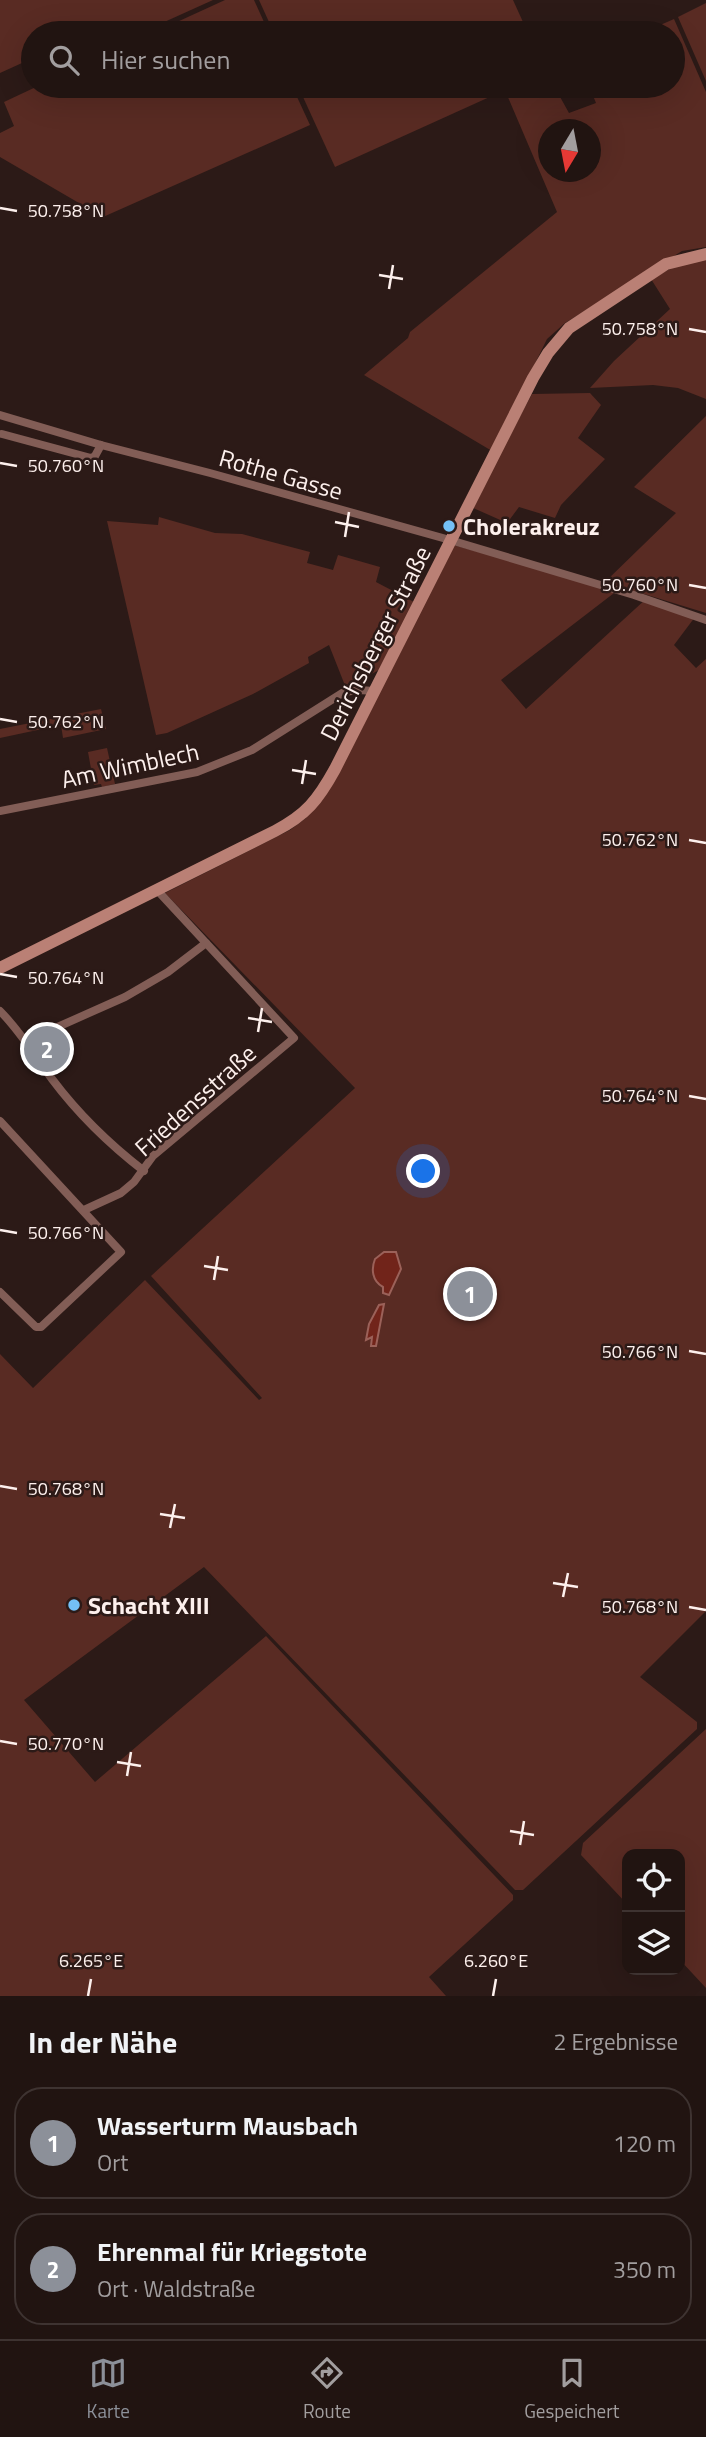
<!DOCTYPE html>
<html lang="de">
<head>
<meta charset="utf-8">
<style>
  :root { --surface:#211411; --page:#2d211f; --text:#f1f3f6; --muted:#a29e9f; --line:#3e3331; --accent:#8c9099 }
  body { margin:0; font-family:"Titillium Web",sans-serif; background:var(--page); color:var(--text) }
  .controls { position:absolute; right:21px; bottom:21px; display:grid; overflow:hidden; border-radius:14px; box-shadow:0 7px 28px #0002 }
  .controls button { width:63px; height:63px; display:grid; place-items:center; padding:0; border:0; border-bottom:2px solid var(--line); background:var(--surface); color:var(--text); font:35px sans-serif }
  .compass { position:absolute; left:538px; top:119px; width:63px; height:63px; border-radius:50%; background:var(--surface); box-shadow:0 7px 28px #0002; rotate:190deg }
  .you { position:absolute; left:424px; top:1172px; width:24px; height:24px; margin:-18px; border:5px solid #fff; border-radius:50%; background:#1a73e8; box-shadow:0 0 0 10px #1a73e833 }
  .badge { display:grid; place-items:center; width:46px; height:46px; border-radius:50%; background:var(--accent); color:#fff; font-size:23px; font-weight:700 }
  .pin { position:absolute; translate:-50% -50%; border:4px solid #fff; box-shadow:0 2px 7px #0006 }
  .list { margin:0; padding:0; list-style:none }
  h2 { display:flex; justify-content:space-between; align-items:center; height:91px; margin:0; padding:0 28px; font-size:30px }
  h2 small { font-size:23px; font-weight:400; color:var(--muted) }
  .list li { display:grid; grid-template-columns:46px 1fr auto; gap:21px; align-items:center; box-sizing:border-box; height:112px; margin:0 14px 14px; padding:0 14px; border:2px solid var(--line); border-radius:28px }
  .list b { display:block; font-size:26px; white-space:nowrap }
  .list p { margin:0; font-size:23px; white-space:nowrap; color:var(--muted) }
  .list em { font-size:23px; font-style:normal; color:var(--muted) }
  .icon { flex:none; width:38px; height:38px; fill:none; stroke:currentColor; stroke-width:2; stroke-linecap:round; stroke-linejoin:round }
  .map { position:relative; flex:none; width:706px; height:1996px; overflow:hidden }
  .search { position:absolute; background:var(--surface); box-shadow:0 7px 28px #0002; left:21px; right:21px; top:21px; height:77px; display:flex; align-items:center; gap:18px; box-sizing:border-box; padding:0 24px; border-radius:38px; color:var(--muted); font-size:26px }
  .sheet { height:343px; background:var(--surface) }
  nav { display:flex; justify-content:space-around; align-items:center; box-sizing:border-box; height:98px; border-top:2px solid var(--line); background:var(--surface); font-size:19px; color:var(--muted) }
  nav a { display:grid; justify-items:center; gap:4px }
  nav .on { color:var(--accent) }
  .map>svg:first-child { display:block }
</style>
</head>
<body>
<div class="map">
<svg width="706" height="1996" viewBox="0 0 706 1996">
  <rect width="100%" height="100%" fill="#2c1a17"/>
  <g fill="#592b23" fill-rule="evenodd">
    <path d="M0 0H213L140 33H33V58L0 73Z"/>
    <path d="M225 0H254L269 33H153Z"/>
    <path d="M259 0H513L528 33H274Z"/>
    <path d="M706 3V81L678 17Z"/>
    <path d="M674 19 706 92V247L682 251 565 323 547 339 492 451 364 375 408 338 410 332 557 212 507 95 527 86H554L569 113 596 103 589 86H673V33H642ZM548 130H590V172H548Z"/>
    <path d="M38 86H292L310 125 103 217 0 157V133L14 126 4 102Z"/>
    <path d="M298 86H514L335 167Z"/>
    <path d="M706 257V399L678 388 653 385 590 388 614 361 670 309 651 279 683 262Z"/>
    <path d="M590 393 601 405 578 438 605 459 561 505 555 518 519 507 507 523 471 507 532 394Z"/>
    <path d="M706 416V613L605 582 676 513 634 487Z"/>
    <path d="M159 517 215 533 242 534 310 552 307 563 333 570 338 555 380 567 376 582 414 602 379 670 346 688 329 645 308 657 309 663 253 694 167 733 156 735 107 521 158 525Z"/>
    <path d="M453 545 618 590 501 680 526 709 647 598 695 617 674 645 696 668 706 659V1611L640 1677 697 1722V1729L523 1890H515L204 1567 24 1700 95 1782 266 1636 513 1895V1900L429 1977 446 1996H0V1354L33 1388 145 1280 259 1400 262 1398 151 1276 355 1088 165 893 290 830 306 818Z"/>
    <path d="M101 709 106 729 63 738 61 725 0 738V729Z"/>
    <path d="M107 748 115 784 102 787 101 784 94 785 88 752Z"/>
    <path d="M706 1729V1988L680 1960V1854H627V1904L581 1855 583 1843Z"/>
  </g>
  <g fill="#71241a" stroke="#9b6159" stroke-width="2">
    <path d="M384 1252H396L401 1269 389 1295 383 1293V1287C372 1281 371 1269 375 1259Z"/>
    <path d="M384 1304 376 1346H371L372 1337 366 1340 369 1324 379 1305Z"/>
  </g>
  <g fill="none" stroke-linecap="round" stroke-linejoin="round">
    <g stroke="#825d56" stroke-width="8">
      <path d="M0 415 101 445 210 473 450 540 634 595 706 620"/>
      <path d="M2 434 91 458 95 456 101 445"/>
      <path d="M0 811 197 772 252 750 344 692 359 690 374 691"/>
      <path d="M0 1011C21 1032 35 1056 52 1079 79 1115 109 1144 144 1171"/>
      <path d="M30 1046 53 1029 125 997 168 972 206 943"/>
      <path d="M0 1121 121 1252 41 1327H36L0 1292"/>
      <path d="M84 1210 121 1193 134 1182 153 1156 294 1038 156 889"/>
    </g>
    <path stroke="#ba8075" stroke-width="12" d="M0 968 275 831C306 815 318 800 335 769L533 378 548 353 569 328 666 264 706 254"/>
  </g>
  <path fill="none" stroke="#fdf0ed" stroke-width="2.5" d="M0 208 17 211M379 275 403 279M389 289 393 265M689 329 706 332M0 463 17 466M335 522 359 527M345 537 349 512M689 585 706 588M0 719 17 722M292 770 316 774M302 784 306 760M689 840 706 843M0 974 17 977M248 1018 272 1022M258 1032 262 1008M689 1096 706 1099M0 1230 17 1233M204 1266 228 1270M214 1280 218 1256M689 1351 706 1354M0 1486 17 1489M160 1514 185 1518M170 1528 175 1504M553 1583 578 1587M563 1597 568 1573M689 1607 706 1610M0 1741 17 1744M117 1762 141 1766M127 1776 131 1752M510 1831 534 1835M520 1845 524 1821M88 1996 91 1979M493 1996 496 1979"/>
  <g fill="#74c0f6" stroke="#2c1a17" stroke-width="2.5">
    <circle cx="449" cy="526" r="7"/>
    <circle cx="74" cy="1605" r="7"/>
  </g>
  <g text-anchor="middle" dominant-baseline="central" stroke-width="5" stroke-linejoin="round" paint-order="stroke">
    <g font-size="24" fill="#fdf0ed" stroke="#2c1a17">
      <text transform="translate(281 474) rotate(16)">Rothe Gasse</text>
      <text transform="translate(375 643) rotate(-63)">Derichsberger Straße</text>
      <text transform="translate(130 765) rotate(-12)">Am Wimblech</text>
      <text transform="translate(195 1100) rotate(-42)">Friedensstraße</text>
    </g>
    <g font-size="24" font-weight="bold" fill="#fdf0ed" stroke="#2c1a17" text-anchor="start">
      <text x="463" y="526">Cholerakreuz</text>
      <text x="88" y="1605">Schacht XIII</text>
    </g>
  </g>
  <g font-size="18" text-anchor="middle" fill="#fdf0ed" stroke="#2c1a17" stroke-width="5" stroke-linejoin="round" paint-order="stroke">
    <text x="66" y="217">50.758°N</text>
    <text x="640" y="335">50.758°N</text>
    <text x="66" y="472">50.760°N</text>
    <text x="640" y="591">50.760°N</text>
    <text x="66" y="728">50.762°N</text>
    <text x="640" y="846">50.762°N</text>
    <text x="66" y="984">50.764°N</text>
    <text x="640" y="1102">50.764°N</text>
    <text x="66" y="1239">50.766°N</text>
    <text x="640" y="1358">50.766°N</text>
    <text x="66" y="1495">50.768°N</text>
    <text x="640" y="1613">50.768°N</text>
    <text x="66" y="1750">50.770°N</text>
    <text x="91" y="1967">6.265°E</text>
    <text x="496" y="1967">6.260°E</text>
  </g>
</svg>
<div class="controls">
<button><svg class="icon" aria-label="locate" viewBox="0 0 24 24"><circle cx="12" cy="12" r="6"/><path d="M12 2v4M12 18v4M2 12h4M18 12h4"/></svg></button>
<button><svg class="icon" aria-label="layers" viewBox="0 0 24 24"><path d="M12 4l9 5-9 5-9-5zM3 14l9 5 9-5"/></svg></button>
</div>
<svg class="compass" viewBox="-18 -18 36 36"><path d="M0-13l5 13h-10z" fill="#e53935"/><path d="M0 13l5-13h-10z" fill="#a29e9f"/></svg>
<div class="you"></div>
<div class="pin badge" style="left:470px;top:1294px">1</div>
<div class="pin badge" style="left:47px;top:1049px">2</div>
<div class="search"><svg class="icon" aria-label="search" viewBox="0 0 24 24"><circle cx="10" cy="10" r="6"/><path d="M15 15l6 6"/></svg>Hier suchen</div>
</div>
<section class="sheet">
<h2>In der Nähe<small>2 Ergebnisse</small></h2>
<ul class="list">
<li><span class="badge">1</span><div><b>Wasserturm Mausbach</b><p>Ort</p></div><em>120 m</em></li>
<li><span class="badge">2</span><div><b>Ehrenmal für Kriegstote</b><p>Ort · Waldstraße</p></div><em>350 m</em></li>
</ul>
</section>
<nav>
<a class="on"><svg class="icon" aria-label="map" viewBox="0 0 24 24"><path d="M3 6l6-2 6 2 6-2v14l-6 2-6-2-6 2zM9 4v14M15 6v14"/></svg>Karte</a>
<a><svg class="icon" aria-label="directions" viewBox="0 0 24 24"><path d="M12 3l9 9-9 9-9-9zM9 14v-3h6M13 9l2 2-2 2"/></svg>Route</a>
<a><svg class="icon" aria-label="saved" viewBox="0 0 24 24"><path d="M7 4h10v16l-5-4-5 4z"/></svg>Gespeichert</a>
</nav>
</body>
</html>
